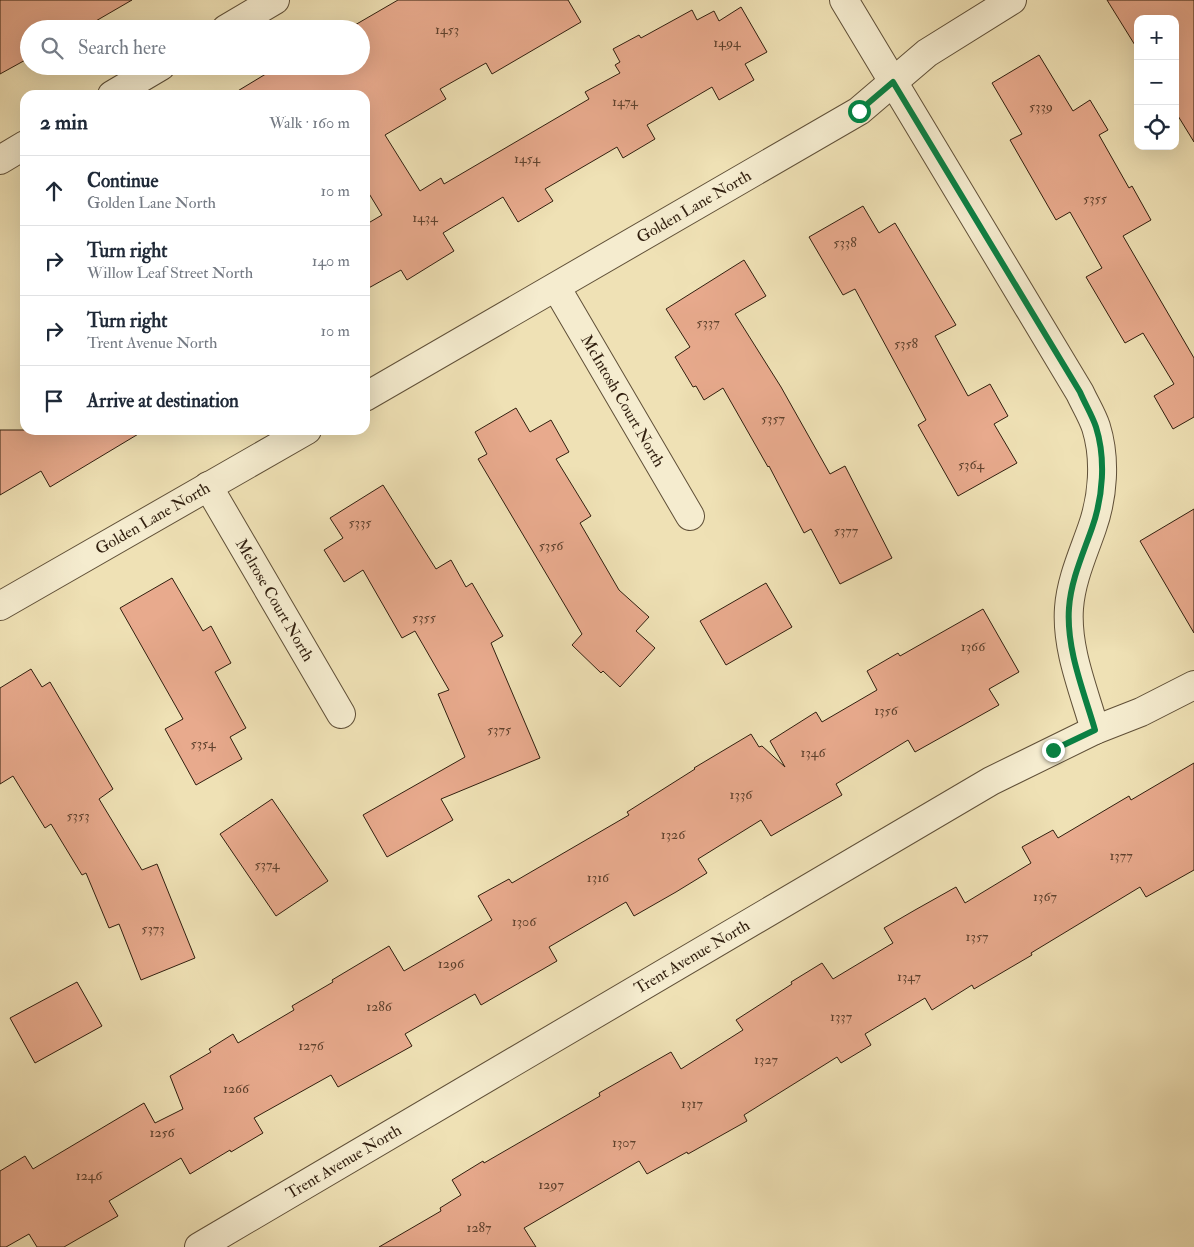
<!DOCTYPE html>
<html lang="en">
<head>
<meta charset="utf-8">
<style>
  :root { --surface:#fff; --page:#f2f2f3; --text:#1f2937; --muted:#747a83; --line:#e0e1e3 }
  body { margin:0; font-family:"IM FELL Double Pica",serif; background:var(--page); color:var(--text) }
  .controls { position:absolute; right:15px; top:15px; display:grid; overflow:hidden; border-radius:10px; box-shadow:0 5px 20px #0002 }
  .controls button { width:45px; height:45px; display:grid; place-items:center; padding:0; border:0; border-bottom:1px solid var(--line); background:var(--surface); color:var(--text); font:25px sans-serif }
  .stop { position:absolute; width:15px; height:15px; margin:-11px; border:4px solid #0b8043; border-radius:50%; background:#fff }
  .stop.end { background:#0b8043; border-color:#fff; box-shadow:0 1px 5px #0008 }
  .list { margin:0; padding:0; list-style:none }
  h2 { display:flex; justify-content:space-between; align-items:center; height:65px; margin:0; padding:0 20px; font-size:21px }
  h2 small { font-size:16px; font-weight:400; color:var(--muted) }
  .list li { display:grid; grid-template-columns:32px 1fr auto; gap:15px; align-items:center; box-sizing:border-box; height:70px; padding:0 20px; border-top:1px solid var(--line) }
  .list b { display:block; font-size:19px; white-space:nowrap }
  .list p { margin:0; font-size:16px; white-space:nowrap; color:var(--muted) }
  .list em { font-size:16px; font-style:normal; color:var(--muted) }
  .icon { flex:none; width:28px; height:28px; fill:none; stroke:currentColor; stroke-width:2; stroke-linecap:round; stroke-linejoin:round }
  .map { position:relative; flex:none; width:1194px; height:1247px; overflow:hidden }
  .search { position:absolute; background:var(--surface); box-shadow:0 5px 20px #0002; left:20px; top:20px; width:350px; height:55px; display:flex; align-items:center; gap:12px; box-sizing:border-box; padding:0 18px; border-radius:28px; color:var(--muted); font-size:19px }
  .panel { position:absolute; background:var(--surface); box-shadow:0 5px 20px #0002; left:20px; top:90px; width:350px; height:345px; border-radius:15px }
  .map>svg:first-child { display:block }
</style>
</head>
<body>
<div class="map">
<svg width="1194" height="1247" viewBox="0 0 1194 1247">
  <rect width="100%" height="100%" fill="#efe1b5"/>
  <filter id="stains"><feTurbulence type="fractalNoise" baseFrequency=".004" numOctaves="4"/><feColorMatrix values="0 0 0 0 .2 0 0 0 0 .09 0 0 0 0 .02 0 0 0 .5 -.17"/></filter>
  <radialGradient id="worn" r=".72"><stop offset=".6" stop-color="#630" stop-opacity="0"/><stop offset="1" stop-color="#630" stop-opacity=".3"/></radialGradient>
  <g fill="#e8aa8d" stroke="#311f0f">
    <path d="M0 0H132L82 29H29V58L0 74Z"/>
    <path d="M398 0H568L581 22 492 74 486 63 440 89 446 99 385 135 420 191 441 178 444 184 589 99 585 92 620 73 615 65 620 62 613 49 639 35 641 38 692 10 697 20 714 11 719 21 741 7 767 52 745 64 754 80 719 100 712 87 647 125 655 139 623 158 617 147 545 189 553 201 518 222 503 197 443 233 454 251 407 280 401 270 365 290V225L382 215 365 187V95H231L279 66H361V29H348Z"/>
    <path d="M1107 0H1194V142L1175 111V19H1138V50Z"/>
    <path d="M1039 55 1073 111 1090 100 1108 130 1099 135 1129 188 1132 186 1151 220 1123 236 1194 358V417L1173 429 1154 396 1174 384 1143 333 1125 343 1086 277 1102 268 1070 212 1056 220 1010 140 1022 134 992 83Z"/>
    <path d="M863 206 879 233 895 223 956 325 935 336 968 396 990 384 1008 416 994 424 1017 463 958 496 918 425 926 420 855 289 843 295 809 237Z"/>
    <path d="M744 260 766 296 735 314 781 387 830 474 845 466 892 558 840 584 811 529 804 533 769 466 768 467 723 388 704 400 696 386 693 387 675 357 690 347 666 309Z"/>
    <path d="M516 408 530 432 551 420 569 452 556 459 591 516 580 523 619 590 649 617 636 631 655 648 620 687 603 671 601 673 572 645 582 634 478 459 487 454 475 432Z"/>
    <path d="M0 430H145L50 487 41 471 0 495Z"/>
    <path d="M383 485 436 569 451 560 466 587 472 583 503 636 491 643 540 758 441 799 453 820 387 857 363 815 465 757 438 694 449 690 415 631 402 638 363 570 344 582 324 550 343 538 330 518Z"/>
    <path d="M1194 509V633L1140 541Z"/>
    <path d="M172 578 203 631 211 626 231 663 215 672 246 728 230 737 242 759 196 785 165 729 183 719 120 608Z"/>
    <path d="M766 583 792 627 726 665 700 621Z"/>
    <path d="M983 609 1019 672 989 689 999 705 915 752 908 740 836 784 842 795 771 836 761 820 698 859 707 873 676 892 634 916 626 902 549 947 557 961 481 1005 475 994 405 1034 412 1046 338 1087 331 1075 254 1118 263 1133 231 1152 230 1150 190 1174 181 1158 109 1201 118 1216 64 1247H37L29 1234 6 1247H0V1171L25 1156 33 1169 144 1103 155 1123 183 1109 170 1076 211 1052 209 1049 233 1034 238 1043 294 1010 292 1006 333 982 332 980 389 946 404 971 492 920 478 896 509 879 512 883 629 815 627 812 695 769 694 768 751 734 759 747 762 746 785 767 770 741 816 712 822 722 877 690 867 671 898 653 900 656Z"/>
    <path d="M31 669 42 687 50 682 113 789 99 799 142 870 157 864 195 958 141 980 119 924 109 928 86 873 82 875 51 824 45 828 13 776 0 784V688Z"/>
    <path d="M1194 763V870L1146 897 1140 887 1031 953 1032 955 974 989 972 985 932 1010 925 998 865 1034 871 1045 841 1063 837 1057 744 1115 747 1121 688 1154 687 1152 647 1174 639 1161 524 1228 536 1247H379L441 1211 440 1208 461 1195 452 1180 483 1161 484 1163 600 1096 599 1093 671 1052 681 1069 743 1030 736 1020 792 984 791 982 822 963 833 979 893 943 884 928 915 910 956 887 965 903 1031 863 1022 847 1053 830 1058 838 1129 796 1131 800Z"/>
    <path d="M272 799 328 881 276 916 220 834Z"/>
    <path d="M77 982 102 1026 35 1063 10 1018Z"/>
  </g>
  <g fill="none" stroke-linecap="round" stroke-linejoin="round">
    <defs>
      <g id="street">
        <path d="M844 0 1080 393C1085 404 1092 415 1096 427 1106 459 1103 497 1092 528 1083 554 1071 580 1069 608 1066 649 1084 691 1095 730"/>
        <path d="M226 29 275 0"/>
        <path d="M112 95 161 66"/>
        <path d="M0 160 25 145"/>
        <path id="s1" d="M556 287 690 516"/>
        <path id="s2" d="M365 397 859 111 927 53 1012 0"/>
        <path id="s3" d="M208 486 341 714"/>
        <path id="s4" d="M0 606 307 430"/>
        <path id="s5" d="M199 1247 991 781 1095 730 1141 712 1194 685"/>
      </g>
    </defs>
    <use href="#street" stroke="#605038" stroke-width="30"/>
    <use href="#street" stroke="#f5eccf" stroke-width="28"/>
  </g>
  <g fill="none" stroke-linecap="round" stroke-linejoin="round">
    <path stroke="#0b8043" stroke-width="6" d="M859 111 893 82 1080 392C1085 404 1092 415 1096 427 1106 459 1103 497 1092 528 1083 554 1071 580 1069 608 1066 649 1084 692 1095 730L1053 750"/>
  </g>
  <g text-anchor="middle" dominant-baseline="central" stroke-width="4" stroke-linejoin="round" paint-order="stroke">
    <g font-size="14" fill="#5f422e">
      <text x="447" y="29">1453</text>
      <text x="727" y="42">1494</text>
      <text x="625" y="101">1474</text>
      <text x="1041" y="106">5339</text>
      <text x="527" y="158">1454</text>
      <text x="1095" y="198">5355</text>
      <text x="425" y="217">1434</text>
      <text x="845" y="242">5338</text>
      <text x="708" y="322">5337</text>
      <text x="906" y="343">5358</text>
      <text x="773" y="418">5357</text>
      <text x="971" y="464">5364</text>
      <text x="360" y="522">5335</text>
      <text x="846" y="530">5377</text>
      <text x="551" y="545">5356</text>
      <text x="424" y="617">5355</text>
      <text x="973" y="646">1366</text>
      <text x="886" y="710">1356</text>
      <text x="499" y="729">5375</text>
      <text x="203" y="743">5354</text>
      <text x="813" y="752">1346</text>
      <text x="741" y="794">1336</text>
      <text x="78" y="815">5353</text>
      <text x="673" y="834">1326</text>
      <text x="1121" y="855">1377</text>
      <text x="267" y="864">5374</text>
      <text x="598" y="877">1316</text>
      <text x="1045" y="896">1367</text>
      <text x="524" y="921">1306</text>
      <text x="153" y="928">5373</text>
      <text x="977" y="936">1357</text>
      <text x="451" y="963">1296</text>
      <text x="909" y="976">1347</text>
      <text x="379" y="1006">1286</text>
      <text x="841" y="1016">1337</text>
      <text x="311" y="1045">1276</text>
      <text x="766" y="1059">1327</text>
      <text x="236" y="1088">1266</text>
      <text x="692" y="1103">1317</text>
      <text x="162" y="1132">1256</text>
      <text x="624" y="1142">1307</text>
      <text x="89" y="1175">1246</text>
      <text x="551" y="1184">1297</text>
      <text x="479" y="1227">1287</text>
    </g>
    <g font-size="16" fill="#311f0f" stroke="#f5eccf">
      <text stroke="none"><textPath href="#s2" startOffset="380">Golden Lane North</textPath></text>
      <text stroke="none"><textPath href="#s1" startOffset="132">McIntosh Court North</textPath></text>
      <text stroke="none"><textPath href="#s4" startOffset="176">Golden Lane North</textPath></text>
      <text stroke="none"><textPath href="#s3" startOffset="132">Melrose Court North</textPath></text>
      <text stroke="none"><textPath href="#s5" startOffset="572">Trent Avenue North</textPath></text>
      <text stroke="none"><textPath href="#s5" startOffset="168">Trent Avenue North</textPath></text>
    </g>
  </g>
  <rect width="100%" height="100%" filter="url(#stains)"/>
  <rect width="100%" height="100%" fill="url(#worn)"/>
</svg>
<div class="controls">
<button>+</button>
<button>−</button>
<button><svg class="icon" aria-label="locate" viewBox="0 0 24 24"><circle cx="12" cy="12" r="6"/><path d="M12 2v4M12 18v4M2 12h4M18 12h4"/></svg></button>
</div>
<div class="stop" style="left:859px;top:111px"></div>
<div class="stop end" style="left:1053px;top:750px"></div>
<div class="search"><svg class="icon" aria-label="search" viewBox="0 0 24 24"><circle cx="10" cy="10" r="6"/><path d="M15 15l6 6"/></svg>Search here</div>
<section class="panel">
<h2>2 min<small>Walk · 160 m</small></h2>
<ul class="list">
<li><svg class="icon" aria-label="ahead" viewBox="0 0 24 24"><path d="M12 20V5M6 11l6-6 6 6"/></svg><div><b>Continue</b><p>Golden Lane North</p></div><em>10 m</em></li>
<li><svg class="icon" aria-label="right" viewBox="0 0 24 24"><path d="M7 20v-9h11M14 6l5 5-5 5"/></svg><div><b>Turn right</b><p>Willow Leaf Street North</p></div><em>140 m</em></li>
<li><svg class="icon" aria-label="right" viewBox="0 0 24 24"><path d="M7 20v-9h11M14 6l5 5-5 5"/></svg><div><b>Turn right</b><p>Trent Avenue North</p></div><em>10 m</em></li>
<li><svg class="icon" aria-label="arrive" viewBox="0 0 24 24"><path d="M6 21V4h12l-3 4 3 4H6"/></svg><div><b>Arrive at destination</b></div></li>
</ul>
</section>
</div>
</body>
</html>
